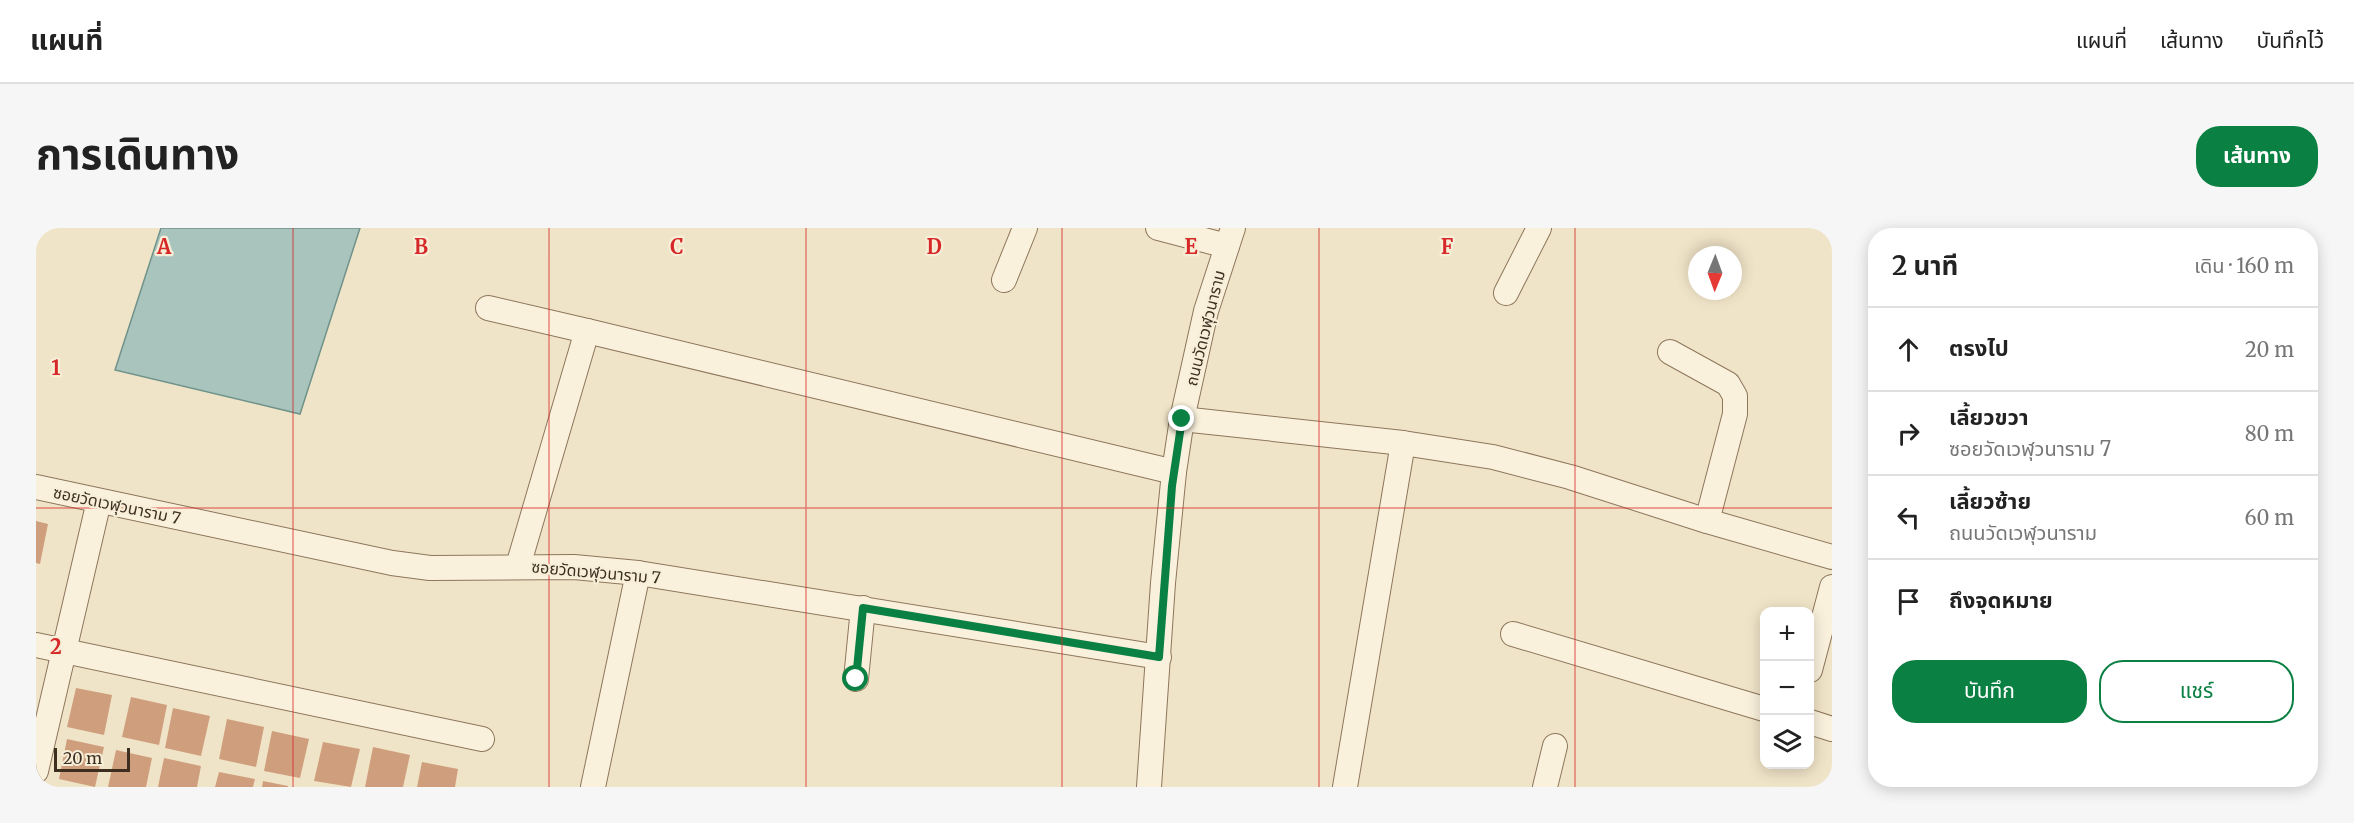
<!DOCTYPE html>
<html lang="th">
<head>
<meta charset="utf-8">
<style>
  :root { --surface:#fff; --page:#f6f6f6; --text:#222; --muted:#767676; --line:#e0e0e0; --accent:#0b8043 }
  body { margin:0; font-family:Merriweather,"Noto Sans Thai",serif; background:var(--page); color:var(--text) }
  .controls { position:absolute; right:18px; bottom:18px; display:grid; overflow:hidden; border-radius:12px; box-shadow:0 3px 15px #0003 }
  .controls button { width:54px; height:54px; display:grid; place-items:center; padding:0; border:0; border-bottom:2px solid var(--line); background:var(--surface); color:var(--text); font:30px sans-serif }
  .compass { position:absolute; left:1652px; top:18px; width:54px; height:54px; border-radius:50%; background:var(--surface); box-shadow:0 3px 15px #0003; rotate:181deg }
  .scale { position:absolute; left:18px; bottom:15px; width:76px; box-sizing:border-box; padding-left:6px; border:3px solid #3d2e20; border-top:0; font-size:16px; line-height:21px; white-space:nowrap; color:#3d2e20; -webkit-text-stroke:4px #f7eed8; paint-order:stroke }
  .stop { position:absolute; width:18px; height:18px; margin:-14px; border:4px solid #0b8043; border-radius:50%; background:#fff }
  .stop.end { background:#0b8043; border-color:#fff; box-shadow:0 2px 6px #0008 }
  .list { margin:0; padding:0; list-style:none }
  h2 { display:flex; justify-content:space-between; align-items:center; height:78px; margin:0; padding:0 24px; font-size:26px }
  h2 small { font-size:20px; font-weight:400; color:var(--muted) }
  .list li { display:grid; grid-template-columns:39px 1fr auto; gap:18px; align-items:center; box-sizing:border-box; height:84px; padding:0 24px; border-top:2px solid var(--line) }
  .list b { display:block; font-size:22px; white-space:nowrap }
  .list p { margin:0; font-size:20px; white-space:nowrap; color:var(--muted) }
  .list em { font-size:20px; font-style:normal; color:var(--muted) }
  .actions { display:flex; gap:12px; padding:18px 24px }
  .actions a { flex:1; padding:14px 0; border:2px solid var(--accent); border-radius:24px; text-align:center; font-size:21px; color:var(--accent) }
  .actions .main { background:var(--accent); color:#fff }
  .icon { flex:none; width:33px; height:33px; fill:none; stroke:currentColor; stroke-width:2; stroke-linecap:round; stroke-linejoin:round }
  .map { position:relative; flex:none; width:1796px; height:559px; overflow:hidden; border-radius:24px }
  header { display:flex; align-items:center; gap:36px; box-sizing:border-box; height:84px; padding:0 30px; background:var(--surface); border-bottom:2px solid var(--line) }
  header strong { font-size:28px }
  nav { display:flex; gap:33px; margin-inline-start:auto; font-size:21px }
  .intro { display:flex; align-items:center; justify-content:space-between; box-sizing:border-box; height:144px; padding:0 36px }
  h1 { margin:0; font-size:42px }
  .button { padding:15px 27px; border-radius:24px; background:var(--accent); color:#fff; font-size:21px; font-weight:700 }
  main { display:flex; gap:36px; padding:0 36px }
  aside { flex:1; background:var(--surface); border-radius:24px; box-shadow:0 3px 15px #0003 }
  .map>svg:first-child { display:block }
</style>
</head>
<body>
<header>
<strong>แผนที่</strong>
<nav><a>แผนที่</a><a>เส้นทาง</a><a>บันทึกไว้</a></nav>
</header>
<div class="intro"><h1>การเดินทาง</h1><a class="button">เส้นทาง</a></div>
<main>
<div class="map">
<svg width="1796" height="559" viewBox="0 0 1796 559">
  <rect width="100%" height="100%" fill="#f0e4c8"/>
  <path fill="#a9c4bc" stroke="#6f938a" stroke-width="1.5" d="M125 0H324L264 186 79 142Z"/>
  <g fill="#cf9f7d">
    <path d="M0 293 12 296 4 336 0 335Z"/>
    <path d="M40 460 76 467 68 507 31 499Z"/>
    <path d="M95 469 131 477 123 517 86 509Z"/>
    <path d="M137 480 174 488 165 528 129 520Z"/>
    <path d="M191 491 228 499 220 539 183 531Z"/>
    <path d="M236 503 273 511 264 550 228 543Z"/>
    <path d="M31 511 68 519 59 559 23 551Z"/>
    <path d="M287 514 324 521 315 559 278 553Z"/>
    <path d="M337 519 374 527 367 559H329Z"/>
    <path d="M80 522 116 530 110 559H72Z"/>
    <path d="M128 530 165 538 161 559H122Z"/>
    <path d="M386 534 422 541 419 559H381Z"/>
    <path d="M183 544 219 551 217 559H179Z"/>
    <path d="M227 553 252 558V559H226Z"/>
  </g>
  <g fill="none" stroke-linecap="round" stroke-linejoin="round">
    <defs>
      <g id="minor">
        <path d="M1122 0 1191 18"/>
        <path d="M968 52 989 0"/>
        <path d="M1470 65 1503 0"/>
        <path d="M452 80 551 103"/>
        <path d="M1634 124 1692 156 1699 168V186L1671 293"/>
        <path d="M1146 191 1367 215 1457 229 1534 249 1671 293 1796 329"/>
        <path d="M0 259 356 335 394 340 538 339 602 345 1123 429"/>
        <path d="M482 338 551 103 1138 244"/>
        <path d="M1477 406 1728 481"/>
        <path d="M0 417 446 511"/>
        <path d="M1774 442 1796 359"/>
        <path d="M820 451 827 380"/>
        <path d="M1774 494 1796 501"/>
        <path d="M0 543 63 273"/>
        <path d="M557 559 602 345"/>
        <path d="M1113 559 1127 355 1138 244 1146 191 1170 83 1197 0"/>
        <path d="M1309 559 1367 215"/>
        <path d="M1509 559 1519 518"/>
      </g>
    </defs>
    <use href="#minor" stroke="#8d765c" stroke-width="26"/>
    <use href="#minor" stroke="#faf1dc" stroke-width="24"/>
  </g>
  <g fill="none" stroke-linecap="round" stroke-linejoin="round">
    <path stroke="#0b8043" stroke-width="8" d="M820 451 827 380 1123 429 1136 258 1146 191"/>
  </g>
  <path fill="none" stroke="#d62828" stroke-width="1.5" stroke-opacity="0.55" d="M257 0V559M513 0V559M770 0V559M1026 0V559M1283 0V559M1539 0V559M0 280H1796"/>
  <g text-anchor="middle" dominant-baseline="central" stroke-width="4.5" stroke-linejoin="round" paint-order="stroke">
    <g font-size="16" fill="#3d2e20" stroke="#f7eed8">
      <text transform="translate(1169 100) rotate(-76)">ถนนวัดเวฬุวนาราม</text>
      <text transform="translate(81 277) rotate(12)">ซอยวัดเวฬุวนาราม 7</text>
      <text transform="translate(560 344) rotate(5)">ซอยวัดเวฬุวนาราม 7</text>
    </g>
  </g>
  <g font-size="20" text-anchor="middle" font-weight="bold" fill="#d62828" stroke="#f7eed8" stroke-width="4.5" stroke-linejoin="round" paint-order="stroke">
    <text x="128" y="26">A</text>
    <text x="385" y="26">B</text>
    <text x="641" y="26">C</text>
    <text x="898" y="26">D</text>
    <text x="1155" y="26">E</text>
    <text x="1411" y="26">F</text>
    <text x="20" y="147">1</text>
    <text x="20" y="426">2</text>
  </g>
</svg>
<div class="controls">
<button>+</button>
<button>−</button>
<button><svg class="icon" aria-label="layers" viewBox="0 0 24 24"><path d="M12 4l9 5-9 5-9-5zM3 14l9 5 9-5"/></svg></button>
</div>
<svg class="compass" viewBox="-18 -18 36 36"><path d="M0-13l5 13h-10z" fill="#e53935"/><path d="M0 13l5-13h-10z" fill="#767676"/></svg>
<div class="scale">20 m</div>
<div class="stop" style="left:820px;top:451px"></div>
<div class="stop end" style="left:1146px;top:191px"></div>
</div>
<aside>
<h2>2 นาที<small>เดิน · 160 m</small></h2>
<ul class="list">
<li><svg class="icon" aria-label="ahead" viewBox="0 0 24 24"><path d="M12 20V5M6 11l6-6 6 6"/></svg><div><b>ตรงไป</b></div><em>20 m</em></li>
<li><svg class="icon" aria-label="right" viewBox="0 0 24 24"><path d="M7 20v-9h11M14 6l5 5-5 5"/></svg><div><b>เลี้ยวขวา</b><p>ซอยวัดเวฬุวนาราม 7</p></div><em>80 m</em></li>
<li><svg class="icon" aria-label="left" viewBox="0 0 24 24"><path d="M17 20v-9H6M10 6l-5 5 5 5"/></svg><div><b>เลี้ยวซ้าย</b><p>ถนนวัดเวฬุวนาราม</p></div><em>60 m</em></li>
<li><svg class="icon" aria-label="arrive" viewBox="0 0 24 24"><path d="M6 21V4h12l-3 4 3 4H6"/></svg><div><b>ถึงจุดหมาย</b></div></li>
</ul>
<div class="actions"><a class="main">บันทึก</a><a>แชร์</a></div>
</aside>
</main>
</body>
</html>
